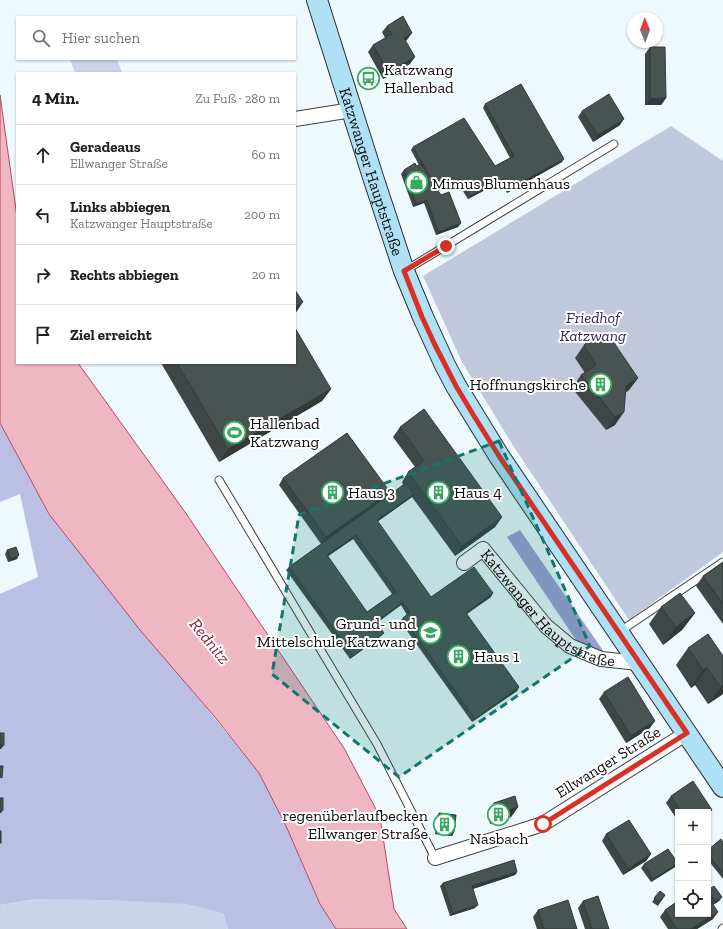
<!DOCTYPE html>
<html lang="de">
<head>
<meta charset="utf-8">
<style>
  :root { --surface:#fff; --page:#f6f6f6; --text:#202124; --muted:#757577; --line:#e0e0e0 }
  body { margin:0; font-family:"Zilla Slab",serif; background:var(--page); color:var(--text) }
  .controls { position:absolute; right:12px; bottom:12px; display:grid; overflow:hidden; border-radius:0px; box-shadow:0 1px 3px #0004 }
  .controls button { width:36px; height:36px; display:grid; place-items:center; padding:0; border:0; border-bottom:1px solid var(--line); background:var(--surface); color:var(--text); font:20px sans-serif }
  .compass { position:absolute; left:627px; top:12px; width:36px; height:36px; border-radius:50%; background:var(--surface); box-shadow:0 1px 3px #0004; rotate:359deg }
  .stop { position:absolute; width:12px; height:12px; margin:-9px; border:3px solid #d93025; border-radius:50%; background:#fff }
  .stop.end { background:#d93025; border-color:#fff; box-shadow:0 1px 4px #0008 }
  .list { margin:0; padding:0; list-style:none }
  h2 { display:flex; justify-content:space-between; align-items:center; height:52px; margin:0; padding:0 16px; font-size:17px }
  h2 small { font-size:13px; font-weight:400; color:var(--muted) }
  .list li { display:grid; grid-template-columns:26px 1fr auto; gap:12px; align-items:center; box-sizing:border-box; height:60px; padding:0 16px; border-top:1px solid var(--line) }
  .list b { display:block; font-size:15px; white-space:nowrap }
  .list p { margin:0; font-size:13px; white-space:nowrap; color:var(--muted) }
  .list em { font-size:13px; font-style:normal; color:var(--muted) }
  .icon { flex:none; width:22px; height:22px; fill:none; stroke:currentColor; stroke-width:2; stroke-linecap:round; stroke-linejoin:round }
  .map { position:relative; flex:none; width:723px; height:929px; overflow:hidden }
  .search { position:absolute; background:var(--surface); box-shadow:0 1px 3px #0004; left:16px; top:16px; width:280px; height:44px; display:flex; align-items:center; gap:10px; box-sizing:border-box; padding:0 14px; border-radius:0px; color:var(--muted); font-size:15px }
  .panel { position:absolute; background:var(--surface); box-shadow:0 1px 3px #0004; left:16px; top:72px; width:280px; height:292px; border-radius:0px }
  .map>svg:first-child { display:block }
</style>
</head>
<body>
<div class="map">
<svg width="723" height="929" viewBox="0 0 723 929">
  <rect width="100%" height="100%" fill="#edf9fd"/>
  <path fill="#babfe3" d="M0 423 49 514 259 773 286 826 320 904 336 929H228L223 913 37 899 0 905V594L38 577 20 494 0 502Z"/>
  <path fill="#9c9ed2" d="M520 530 604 652 580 646 507 537Z"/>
  <path fill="#c1c8dc" d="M671 126 723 161V552L629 620 514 447 462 362 423 276Z"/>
  <g fill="#cbd3eb">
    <path d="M70 59H117L122 73H75Z"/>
    <path d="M37 899 112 900 187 904 223 913 228 929H0V905Z"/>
  </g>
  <path fill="#eeb7c3" stroke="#bd465e" d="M0 95 17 217V363H78L185 512 344 748 380 817 394 909 407 929H336L320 904 286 826 259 773 214 716 140 630 49 514 0 423Z"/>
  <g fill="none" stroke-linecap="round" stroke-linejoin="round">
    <defs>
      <g id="lane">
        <path d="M406 270 614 144"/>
        <path d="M219 480 377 744 435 858"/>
        <path d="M619 632 723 562"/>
        <path d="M722 929 723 928"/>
      </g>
      <g id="street">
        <path d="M295 119 352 110"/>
        <path id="s1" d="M464 563 483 549 546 626 570 646 601 659 639 663"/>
        <path d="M435 858 543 824 687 733"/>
      </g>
      <g id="secondary">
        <path id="s2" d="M317 0 373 177 404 271 423 317 445 365 456 386 499 456 723 787"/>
      </g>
    </defs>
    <use href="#lane" stroke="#3f3f3f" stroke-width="9"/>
    <use href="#street" stroke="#3f3f3f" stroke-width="16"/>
    <use href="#secondary" stroke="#2e2e2e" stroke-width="22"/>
    <use href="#lane" stroke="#fff" stroke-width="7"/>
    <use href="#street" stroke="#fff" stroke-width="14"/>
    <use href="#secondary" stroke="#afe1f6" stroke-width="20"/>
  </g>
  <g fill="#3f4746" fill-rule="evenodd">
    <path d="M387 26 407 40 405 41 410 64 383 79 368 52 373 45 385 38 382 32Z"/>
    <path d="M650 47 666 98 661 105H645V54Z"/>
    <path d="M485 104 562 162 507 193 500 182 468 199 457 182 438 191 461 223 458 227 436 235 424 203 413 207 401 174 404 170 419 165 411 150 413 147 495 166 510 158 483 108Z"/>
    <path d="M582 111 620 125 593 142 578 117Z"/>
    <path d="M584 345 638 378 629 390 625 393 615 425 606 430 572 388 581 375 585 373 575 358Z"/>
    <path d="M161 363H295L331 389 322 401 219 462Z"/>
    <path d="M400 427 502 517 495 527 455 556 412 497 377 522 431 597H491L467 614 519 687 517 691 472 722 400 621 403 618 407 615 401 605 377 623 384 633 381 636 350 659 286 570 289 567 321 544 279 485 283 478 388 496 403 485 402 482 408 472 415 467 393 437ZM353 539 392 594 367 612 328 556Z"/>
    <path d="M7 550 17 559 8 562 5 554Z"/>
    <path d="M723 562V624L696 586 703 576Z"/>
    <path d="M661 607 695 613 682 630 663 645 649 624Z"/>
    <path d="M688 648 723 656V694L708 704 695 685 691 688 676 665Z"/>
    <path d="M604 692 650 728 626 743 599 699Z"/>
    <path d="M671 796 708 812H678V821L666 803Z"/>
    <path d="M494 803 518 807 511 817 490 824 487 813Z"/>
    <path d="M439 813 454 832 452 836 435 834 437 816Z"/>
    <path d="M606 834 651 854 646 861 623 875 602 841Z"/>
    <path d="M723 842V879L708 860V850Z"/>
    <path d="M678 863 675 867 651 882 641 868 644 864Z"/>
    <path d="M517 872 515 875 473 889 475 908 450 916 440 886 443 883Z"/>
    <path d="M708 890 722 897 719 901 713 905V919L697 929H668L660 917 665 910 708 914Z"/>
    <path d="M660 891 665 895 658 906 652 902Z"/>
    <path d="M583 901 609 929H585L578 908Z"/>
    <path d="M538 910 577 929H537L533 917Z"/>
  </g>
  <g fill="#333a39">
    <path d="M412 33 407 40 399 44 404 38Z"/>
    <path d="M415 57 410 64 383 79 388 72Z"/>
    <path d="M666 98 661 105H645L650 99Z"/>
    <path d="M624 119 620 125 593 142 598 135Z"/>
    <path d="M564 159 562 162 507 193 509 189Z"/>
    <path d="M460 179 457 182 435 193 437 189Z"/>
    <path d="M503 179 500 182 468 199 470 196Z"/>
    <path d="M427 200 424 203 413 207 416 204Z"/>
    <path d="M461 223 458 227 436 235 438 232Z"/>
    <path d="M303 302 295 314V307Z"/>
    <path d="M638 378 629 390 617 398 626 386Z"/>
    <path d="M331 389 322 401 219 462 228 449Z"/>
    <path d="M624 412 615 425 606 430 615 417Z"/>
    <path d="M390 492 385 499 321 544 326 537Z"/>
    <path d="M414 494 412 497 374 524 377 520Z"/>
    <path d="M502 517 495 527 455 556 462 546Z"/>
    <path d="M356 535 353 539 324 559 327 555Z"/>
    <path d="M19 555 17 559 8 562 11 559Z"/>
    <path d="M493 593 491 597 463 616 466 613Z"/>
    <path d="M403 602 401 605 373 625 376 622Z"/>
    <path d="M695 613 682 630 663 645 676 627Z"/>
    <path d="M384 633 381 636 350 659 353 656Z"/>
    <path d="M707 668 695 685 691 688 703 670Z"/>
    <path d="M723 685V694L708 704 721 687Z"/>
    <path d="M519 687 517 691 472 722 475 719Z"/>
    <path d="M655 721 650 728 626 743 631 736Z"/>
    <path d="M0 745H4L1 749H0Z"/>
    <path d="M518 807 511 817 490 824 497 814Z"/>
    <path d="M0 810H3L1 813H0Z"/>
    <path d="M437 831 454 832 452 836 435 834Z"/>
    <path d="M651 854 646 861 623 875 628 869Z"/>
    <path d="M678 863 675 867 651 882 653 879Z"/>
    <path d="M517 872 515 875 469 890 472 886Z"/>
    <path d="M722 897 719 901 713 905 716 902Z"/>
    <path d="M478 905 475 908 450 916 453 913Z"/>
    <path d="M718 912 713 919 697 929H691Z"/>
  </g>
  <g fill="#495351" stroke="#333a39" fill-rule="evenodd">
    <path d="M403 16 412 33 404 38 415 57 388 72 373 45 392 34 387 26Z"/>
    <path d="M650 47H665L666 98 650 99Z"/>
    <path d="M521 84 564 159 509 189 503 179 470 196 460 179 437 189 441 195 449 192 461 223 438 232 427 200 416 204 404 170 415 163 416 166 421 164 430 177 413 147 464 118 495 166 514 156 485 104Z"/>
    <path d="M609 94 624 119 598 135 582 111Z"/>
    <path d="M295 290 303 302 295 307Z"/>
    <path d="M295 328 331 389 228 449 177 363H295Z"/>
    <path d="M600 332 612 340 638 378 626 386 624 412 615 417 581 375 596 365 584 345Z"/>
    <path d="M424 409 502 517 462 546 408 472 424 461 400 427Z"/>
    <path d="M347 433 390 492 326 537 283 478Z"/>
    <path d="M406 483 414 494 377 520 431 597 474 567 493 593 466 613 519 687 475 719 403 618 410 612 403 602 376 622 384 633 353 656 289 567ZM356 535 396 592 367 612 327 555Z"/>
    <path d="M16 547 19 555 11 559 7 550Z"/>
    <path d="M723 562V604L703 576Z"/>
    <path d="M680 593 695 613 676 627 661 607Z"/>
    <path d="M708 634 723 656V685L721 687 707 668 703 670 688 648Z"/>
    <path d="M628 677 655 721 631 736 604 692Z"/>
    <rect x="0" y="733" width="4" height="12"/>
    <path d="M0 766H3L2 778 0 777Z"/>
    <path d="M693 781 712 810 708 813V812H681L671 796Z"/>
    <path d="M515 796 518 807 497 814 494 803Z"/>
    <rect x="0" y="798" width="3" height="12"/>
    <path d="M439 813 456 815 454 832 437 831Z"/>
    <path d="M629 820 651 854 628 869 606 834Z"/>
    <rect x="0" y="831" width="1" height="12"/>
    <path d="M721 839 723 842V873L708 854V850Z"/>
    <path d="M668 849 678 863 653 879 644 864Z"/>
    <path d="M514 860 517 872 472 886 478 905 453 913 443 883Z"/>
    <path d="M714 886 722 897 716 902 708 892V890Z"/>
    <path d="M660 891 665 895 660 902 654 898Z"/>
    <path d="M598 896 609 929H592L583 901Z"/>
    <path d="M708 897 718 912 691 929H677L665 910 678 901V914H708Z"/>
    <path d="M568 900 577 929H544L538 910Z"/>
  </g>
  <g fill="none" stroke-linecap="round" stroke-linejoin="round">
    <path stroke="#d93025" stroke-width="5" d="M446 246 404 271 422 317 434 343 456 386 474 416 499 456 687 733 543 824"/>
  </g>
  <path fill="#0f766e" fill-opacity="0.2" stroke="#0f766e" stroke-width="3" stroke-dasharray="8 5" stroke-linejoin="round" d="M499 441 590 646 399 777 272 674 299 515Z"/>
  <defs>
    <symbol id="bus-ring" viewBox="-11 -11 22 22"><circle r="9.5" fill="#fff" stroke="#34ab5f" stroke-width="1.5"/><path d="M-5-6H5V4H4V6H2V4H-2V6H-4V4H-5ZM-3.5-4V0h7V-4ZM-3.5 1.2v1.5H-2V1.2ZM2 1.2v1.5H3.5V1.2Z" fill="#34ab5f"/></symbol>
    <symbol id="shop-ring" viewBox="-11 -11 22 22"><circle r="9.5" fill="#fff" stroke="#34ab5f" stroke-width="1.5"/><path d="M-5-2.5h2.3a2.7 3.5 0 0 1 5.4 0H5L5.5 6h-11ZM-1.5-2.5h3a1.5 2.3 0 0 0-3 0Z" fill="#34ab5f"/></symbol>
    <symbol id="building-ring" viewBox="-11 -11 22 22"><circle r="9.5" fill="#fff" stroke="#34ab5f" stroke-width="1.5"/><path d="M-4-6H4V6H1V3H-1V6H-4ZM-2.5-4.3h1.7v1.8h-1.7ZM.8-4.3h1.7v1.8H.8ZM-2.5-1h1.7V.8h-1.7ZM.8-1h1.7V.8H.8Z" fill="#34ab5f"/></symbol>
    <symbol id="stadium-ring" viewBox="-11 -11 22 22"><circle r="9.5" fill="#fff" stroke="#34ab5f" stroke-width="1.5"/><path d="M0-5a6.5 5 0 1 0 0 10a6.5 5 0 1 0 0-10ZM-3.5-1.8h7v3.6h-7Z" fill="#34ab5f"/></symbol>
    <symbol id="school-ring" viewBox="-11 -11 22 22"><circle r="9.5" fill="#fff" stroke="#34ab5f" stroke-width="1.5"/><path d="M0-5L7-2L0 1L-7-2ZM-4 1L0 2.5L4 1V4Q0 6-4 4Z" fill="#34ab5f"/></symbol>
  </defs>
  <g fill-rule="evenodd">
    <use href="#bus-ring" x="356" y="66" width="25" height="25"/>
    <use href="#shop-ring" x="404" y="170" width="25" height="25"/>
    <use href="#building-ring" x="588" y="372" width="25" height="25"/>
    <use href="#stadium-ring" x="222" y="420" width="25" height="25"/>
    <use href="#building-ring" x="320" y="480" width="25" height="25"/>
    <use href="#building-ring" x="426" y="480" width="25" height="25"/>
    <use href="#school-ring" x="418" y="620" width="25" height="25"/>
    <use href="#building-ring" x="446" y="644" width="25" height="25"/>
    <use href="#building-ring" x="486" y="802" width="25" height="25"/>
    <use href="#building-ring" x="432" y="812" width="25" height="25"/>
  </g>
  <g text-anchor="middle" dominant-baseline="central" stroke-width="4" stroke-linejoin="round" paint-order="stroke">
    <g font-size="16" fill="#0c0c0c" stroke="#fff" text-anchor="start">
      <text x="384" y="69">Katzwang<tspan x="384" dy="18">Hallenbad</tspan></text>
      <text x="432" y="183">Mimus Blumenhaus</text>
      <text x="586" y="384" text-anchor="end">Hoffnungskirche</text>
      <text x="250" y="423">Hallenbad<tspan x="250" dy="18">Katzwang</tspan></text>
      <text x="348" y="492">Haus 3</text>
      <text x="454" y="492">Haus 4</text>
      <text x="416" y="623" text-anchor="end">Grund- und<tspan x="416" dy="18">Mittelschule Katzwang</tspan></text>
      <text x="474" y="656">Haus 1</text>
      <text x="428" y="815" text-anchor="end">regenüberlaufbecken<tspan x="428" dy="18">Ellwanger Straße</tspan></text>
      <text x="499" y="838" text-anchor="middle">Nasbach</text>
    </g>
    <g font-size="16" fill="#0c0c0c" stroke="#fff">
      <text stroke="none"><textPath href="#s2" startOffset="180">Katzwanger Hauptstraße</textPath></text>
      <text stroke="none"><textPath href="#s1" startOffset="114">Katzwanger Hauptstraße</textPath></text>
      <text transform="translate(608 762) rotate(-32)">Ellwanger Straße</text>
    </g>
    <g font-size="16" font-style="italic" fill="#2f245b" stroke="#fff">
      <text x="593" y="317">Friedhof<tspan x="593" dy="18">Katzwang</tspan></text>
    </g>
    <g font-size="17" font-style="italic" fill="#8f2435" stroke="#fff">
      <text transform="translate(210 641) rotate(51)">Rednitz</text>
    </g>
  </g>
</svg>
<div class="controls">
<button>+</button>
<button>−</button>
<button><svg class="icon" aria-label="locate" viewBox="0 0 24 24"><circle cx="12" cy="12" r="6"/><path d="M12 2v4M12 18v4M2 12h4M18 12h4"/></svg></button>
</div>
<svg class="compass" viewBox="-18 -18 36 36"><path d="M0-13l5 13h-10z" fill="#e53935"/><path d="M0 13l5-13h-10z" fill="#757577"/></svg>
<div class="stop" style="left:543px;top:824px"></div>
<div class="stop end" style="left:446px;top:246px"></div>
<div class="search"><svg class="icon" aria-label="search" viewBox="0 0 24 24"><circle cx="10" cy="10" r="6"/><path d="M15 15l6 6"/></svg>Hier suchen</div>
<section class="panel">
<h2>4 Min.<small>Zu Fuß · 280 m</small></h2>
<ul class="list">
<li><svg class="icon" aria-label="ahead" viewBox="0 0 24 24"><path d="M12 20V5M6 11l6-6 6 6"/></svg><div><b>Geradeaus</b><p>Ellwanger Straße</p></div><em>60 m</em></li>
<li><svg class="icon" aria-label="left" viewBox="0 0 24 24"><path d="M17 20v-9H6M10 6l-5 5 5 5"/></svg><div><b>Links abbiegen</b><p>Katzwanger Hauptstraße</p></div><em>200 m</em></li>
<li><svg class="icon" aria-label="right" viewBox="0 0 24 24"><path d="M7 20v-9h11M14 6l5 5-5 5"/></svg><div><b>Rechts abbiegen</b></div><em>20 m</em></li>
<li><svg class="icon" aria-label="arrive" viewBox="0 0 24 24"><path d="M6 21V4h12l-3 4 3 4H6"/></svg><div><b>Ziel erreicht</b></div></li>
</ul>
</section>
</div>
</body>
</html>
